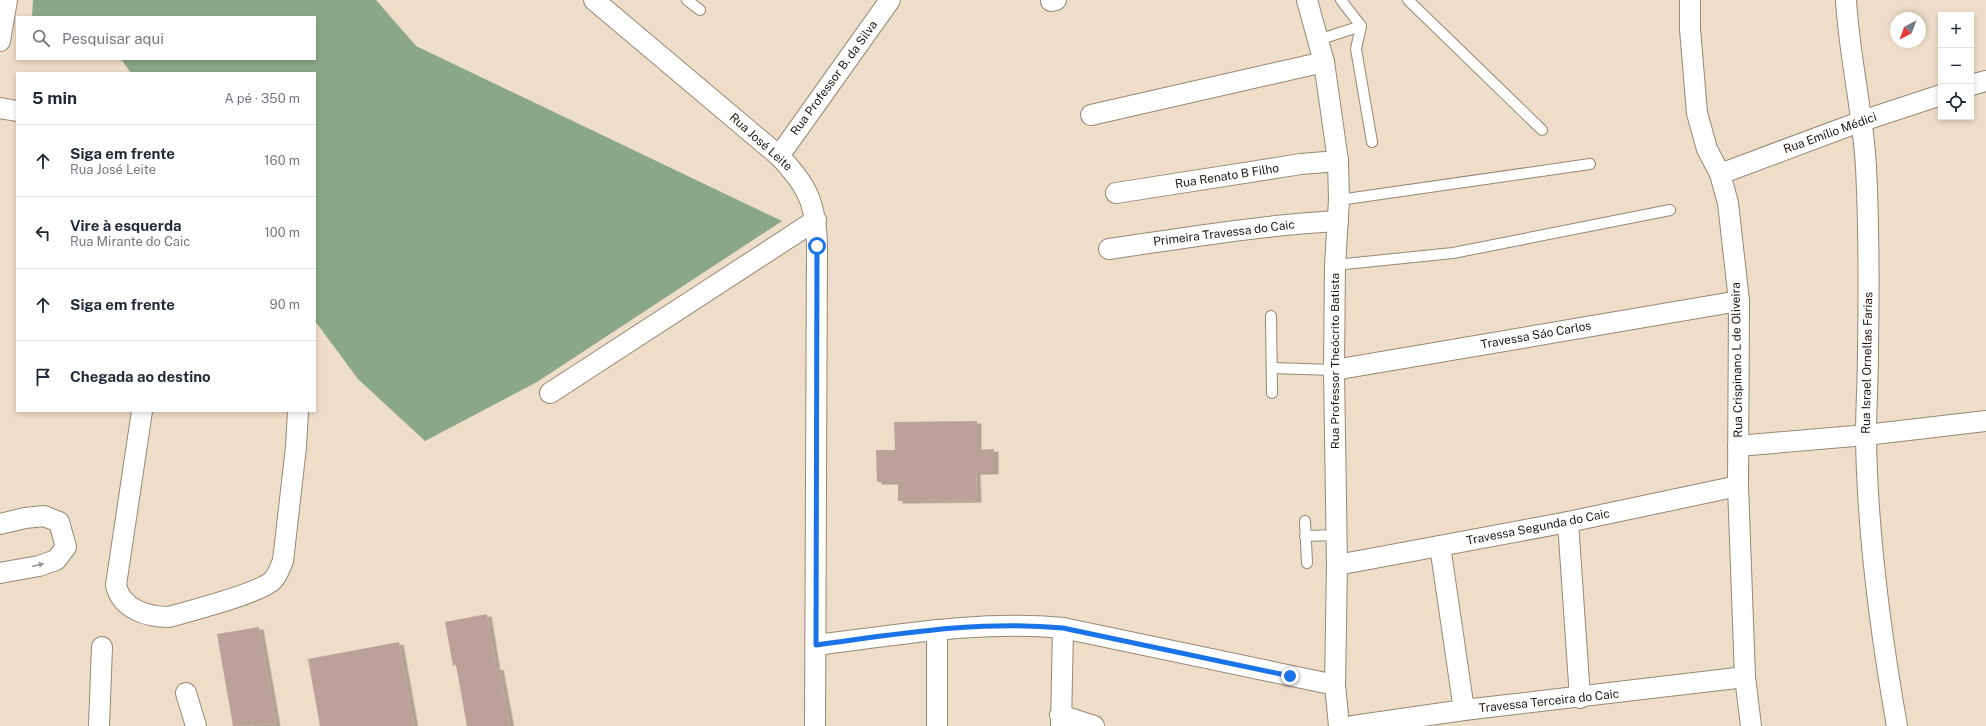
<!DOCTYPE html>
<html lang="pt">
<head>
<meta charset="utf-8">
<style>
  :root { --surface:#fff; --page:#f2f2f3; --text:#1f2937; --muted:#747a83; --line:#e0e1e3 }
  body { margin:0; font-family:"Public Sans",sans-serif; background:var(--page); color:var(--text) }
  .controls { position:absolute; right:12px; top:12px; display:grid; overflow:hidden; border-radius:0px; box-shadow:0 2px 6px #0003 }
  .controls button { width:36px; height:36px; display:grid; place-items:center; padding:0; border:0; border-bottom:1px solid var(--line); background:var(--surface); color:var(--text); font:20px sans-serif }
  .compass { position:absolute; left:1890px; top:12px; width:36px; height:36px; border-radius:50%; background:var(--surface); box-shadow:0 2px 6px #0003; rotate:221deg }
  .stop { position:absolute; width:12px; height:12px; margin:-9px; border:3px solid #1a73e8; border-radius:50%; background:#fff }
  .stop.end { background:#1a73e8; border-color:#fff; box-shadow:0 1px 4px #0008 }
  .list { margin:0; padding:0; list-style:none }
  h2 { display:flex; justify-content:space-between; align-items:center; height:52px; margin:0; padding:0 16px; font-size:17px }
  h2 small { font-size:13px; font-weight:400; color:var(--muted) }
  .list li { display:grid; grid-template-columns:26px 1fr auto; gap:12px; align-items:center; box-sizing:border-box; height:72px; padding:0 16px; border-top:1px solid var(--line) }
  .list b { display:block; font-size:15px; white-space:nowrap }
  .list p { margin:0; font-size:13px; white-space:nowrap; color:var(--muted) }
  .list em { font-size:13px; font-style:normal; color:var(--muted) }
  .icon { flex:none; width:22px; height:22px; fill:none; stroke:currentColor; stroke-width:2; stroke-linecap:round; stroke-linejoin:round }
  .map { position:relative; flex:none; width:1986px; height:726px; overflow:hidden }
  .search { position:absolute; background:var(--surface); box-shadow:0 2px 6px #0003; left:16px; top:16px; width:300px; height:44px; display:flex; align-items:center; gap:10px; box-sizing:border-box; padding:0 14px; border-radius:0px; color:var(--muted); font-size:15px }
  .panel { position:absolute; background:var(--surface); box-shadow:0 2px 6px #0003; left:16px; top:72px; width:300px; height:340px; border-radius:0px }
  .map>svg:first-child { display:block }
</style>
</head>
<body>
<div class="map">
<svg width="1986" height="726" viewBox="0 0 1986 726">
  <defs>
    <filter id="shadow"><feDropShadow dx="4.5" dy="2.5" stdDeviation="0" flood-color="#0004"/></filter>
  </defs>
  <rect width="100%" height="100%" fill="#eeddc8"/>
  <path fill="#8ba789" d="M33 0H376L416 46 782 221 537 382 425 441 358 379 315 321V73H131L121 59H315V17H32Z"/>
  <g fill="#bca19a" filter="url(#shadow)">
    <path d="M977 421V450L994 449V472H976L977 500 898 501V482H877L876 450H895L894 422Z"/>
    <path d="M487 614 496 668 499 667 510 726H467L456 665 453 666 445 622Z"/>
    <path d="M259 627 276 724 233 726 217 634Z"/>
    <path d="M399 642 414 726H320L308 659Z"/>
  </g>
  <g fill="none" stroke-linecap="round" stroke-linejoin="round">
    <defs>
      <g id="service">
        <path d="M687 0 700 10"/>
        <path d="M1341 0 1361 26 1356 49 1372 142"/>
        <path d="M1408 0 1542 130"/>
        <path d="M1318 40 1361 26"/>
        <path d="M1339 200 1590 164"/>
        <path d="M1335 265 1453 253 1670 210"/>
        <path d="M1271 316 1272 393"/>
        <path d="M1272 368 1334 370"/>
        <path d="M1305 521 1307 563"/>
        <path d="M1305 536 1337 535"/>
      </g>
      <g id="minor">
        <path d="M594 0 779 156C808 186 816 204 817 246L815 726"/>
        <path d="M1307 0 1324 62 1338 161 1339 200 1335 265 1334 370 1337 565 1335 685 1339 726"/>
        <path d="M1690 0V29L1697 113 1707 149 1720 174 1728 203 1739 301 1738 486 1745 677 1751 726"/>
        <path d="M1846 0C1849 56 1863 111 1866 167 1869 228 1869 289 1868 350 1868 379 1866 407 1866 435 1867 533 1880 630 1897 726"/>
        <path d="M1051 1 1056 0"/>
        <path d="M0 41 7 0"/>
        <path d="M1971 85 1986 81"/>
        <path d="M0 108 17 111"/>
        <path d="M1091 115 1324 62"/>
        <path d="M779 156 890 0"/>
        <path d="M1720 174 1862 121 1941 95"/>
        <path d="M1116 193 1301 164 1338 161"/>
        <path d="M1109 249C1185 238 1262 225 1338 221"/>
        <path d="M1334 370 1739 301"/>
        <path d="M550 393 816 220"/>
        <path d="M142 411 116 585C121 609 147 617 169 617 189 611 261 593 273 580 278 575 280 567 283 561L296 447 298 411"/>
        <path d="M1738 446 1866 435 1986 421"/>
        <path d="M1568 522 1580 698"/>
        <path d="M0 524 25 518 44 516 59 522 66 547 56 560 39 566 0 573"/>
        <path d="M1440 546 1464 710"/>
        <path d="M1337 565 1568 522 1738 486"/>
        <path d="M937 630V726"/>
        <path d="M816 645C898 635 980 620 1063 628L1335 685"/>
        <path d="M186 693 196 726"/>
        <path d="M1060 715 1094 726"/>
        <path d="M99 726 102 647"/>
        <path d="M1061 726 1063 628"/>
        <path d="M1353 726 1464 710 1745 677"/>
      </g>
    </defs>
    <use href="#service" stroke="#978874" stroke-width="12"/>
    <use href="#minor" stroke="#978874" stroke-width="22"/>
    <use href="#service" stroke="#fff" stroke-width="10"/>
    <use href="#minor" stroke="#fff" stroke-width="20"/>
  </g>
  <defs><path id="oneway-solid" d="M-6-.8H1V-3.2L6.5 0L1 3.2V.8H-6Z"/></defs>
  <use fill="#9a9794" href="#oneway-solid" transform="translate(38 565) rotate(-14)"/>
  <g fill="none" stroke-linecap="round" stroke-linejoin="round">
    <path stroke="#1a73e8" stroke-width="5" d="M817 246 816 645C898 634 980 620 1063 628L1290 676"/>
  </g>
  <g text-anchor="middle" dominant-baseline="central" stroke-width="4" stroke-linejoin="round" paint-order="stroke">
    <g font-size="12" fill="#1e1811" stroke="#fff">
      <text transform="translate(834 78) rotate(-54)">Rua Professor B. da Silva</text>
      <text transform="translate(1830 133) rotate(-20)">Rua Emílio Médici</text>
      <text transform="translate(761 142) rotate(42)">Rua José Leite</text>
      <text transform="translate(1227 176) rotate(-9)">Rua Renato B Filho</text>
      <text transform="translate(1224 233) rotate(-7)">Primeira Travessa do Caic</text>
      <text transform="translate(1536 335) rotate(-10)">Travessa Sáo Carlos</text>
      <text transform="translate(1737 360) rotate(-91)">Rua Crispinano L de Oliveira</text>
      <text transform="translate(1335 361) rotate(-90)">Rua Professor Theócrito Batista</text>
      <text transform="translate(1867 363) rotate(-89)">Rua Israel Ornellas Farias</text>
      <text transform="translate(1538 527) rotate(-11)">Travessa Segunda do Caic</text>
      <text transform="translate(1549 701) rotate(-6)">Travessa Terceira do Caic</text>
    </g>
  </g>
</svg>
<div class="controls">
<button>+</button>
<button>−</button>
<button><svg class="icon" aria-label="locate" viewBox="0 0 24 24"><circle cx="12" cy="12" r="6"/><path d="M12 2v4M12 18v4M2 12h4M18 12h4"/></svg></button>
</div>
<svg class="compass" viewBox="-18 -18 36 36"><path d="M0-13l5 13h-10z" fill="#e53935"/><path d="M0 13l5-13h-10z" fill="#747a83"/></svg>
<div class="stop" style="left:817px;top:246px"></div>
<div class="stop end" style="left:1290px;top:676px"></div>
<div class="search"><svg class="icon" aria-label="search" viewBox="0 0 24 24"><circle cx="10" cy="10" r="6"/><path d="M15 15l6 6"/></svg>Pesquisar aqui</div>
<section class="panel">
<h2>5 min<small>A pé · 350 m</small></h2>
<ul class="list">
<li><svg class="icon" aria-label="ahead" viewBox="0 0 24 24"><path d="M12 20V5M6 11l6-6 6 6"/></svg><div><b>Siga em frente</b><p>Rua José Leite</p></div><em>160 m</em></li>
<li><svg class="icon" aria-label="left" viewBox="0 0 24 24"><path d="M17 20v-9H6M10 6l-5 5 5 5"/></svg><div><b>Vire à esquerda</b><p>Rua Mirante do Caic</p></div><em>100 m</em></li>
<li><svg class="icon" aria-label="ahead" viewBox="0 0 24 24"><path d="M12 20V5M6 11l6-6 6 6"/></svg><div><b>Siga em frente</b></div><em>90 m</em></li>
<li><svg class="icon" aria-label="arrive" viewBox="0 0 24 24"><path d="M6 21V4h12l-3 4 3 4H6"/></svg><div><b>Chegada ao destino</b></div></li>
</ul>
</section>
</div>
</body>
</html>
